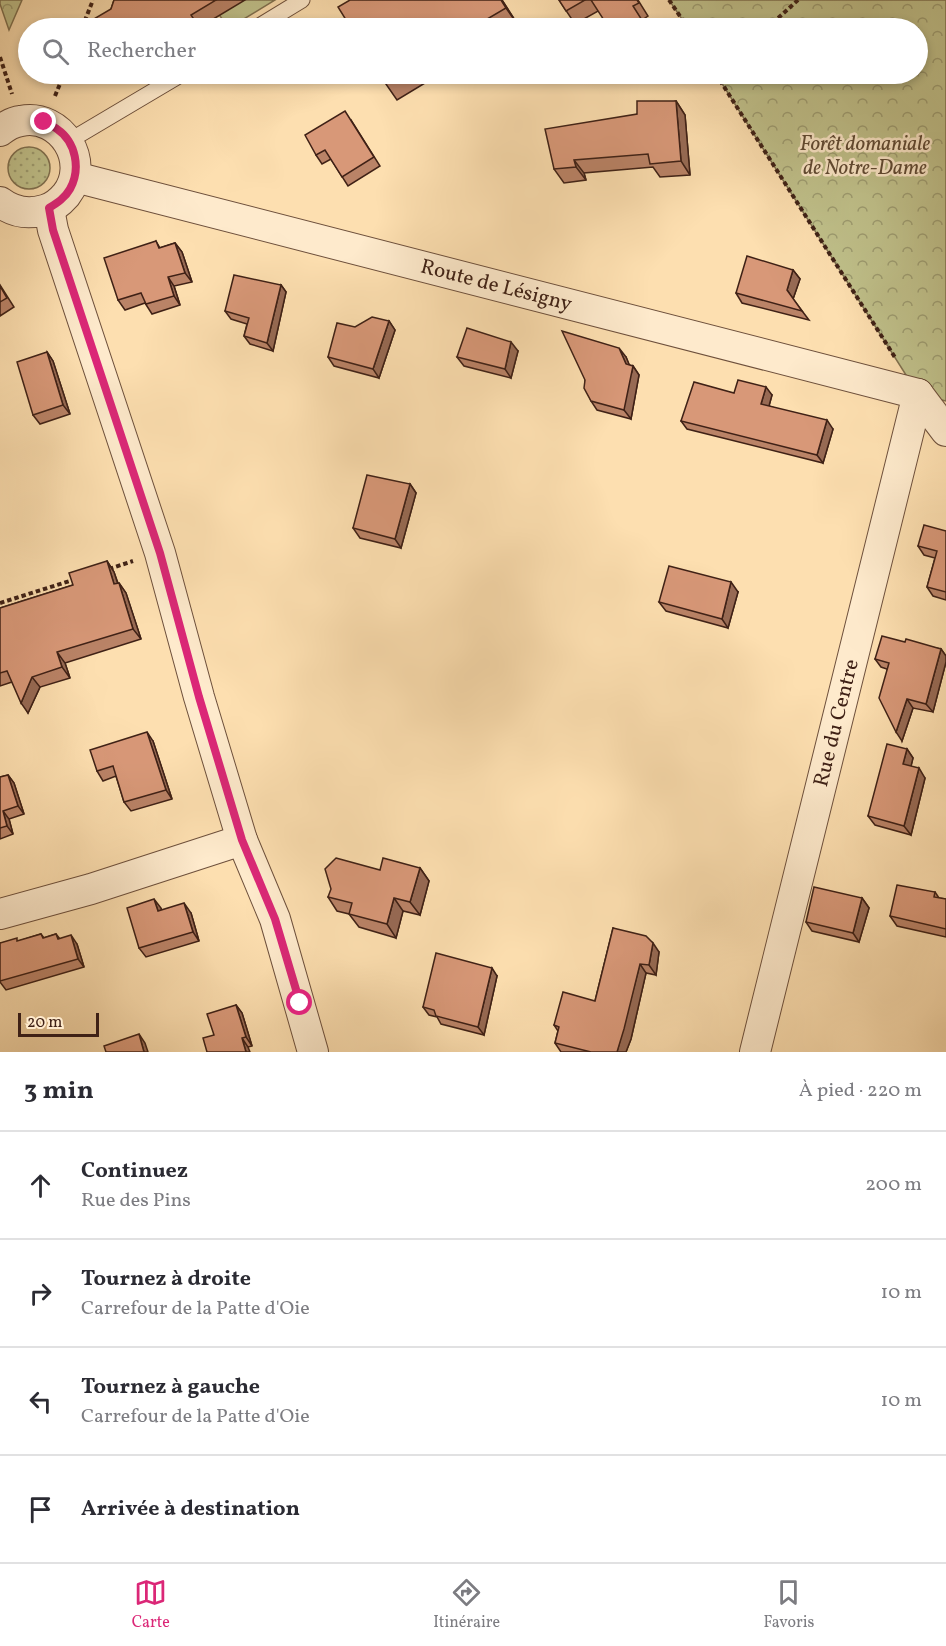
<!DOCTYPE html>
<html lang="fr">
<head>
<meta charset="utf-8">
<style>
  :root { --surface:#fff; --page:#f7f7f7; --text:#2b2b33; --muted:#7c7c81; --line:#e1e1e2; --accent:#db2777 }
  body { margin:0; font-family:Vollkorn,serif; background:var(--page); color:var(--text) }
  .scale { position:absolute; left:18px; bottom:15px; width:81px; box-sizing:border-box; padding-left:6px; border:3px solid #3f2116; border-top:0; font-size:16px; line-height:21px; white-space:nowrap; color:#3f2116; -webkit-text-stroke:4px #feeacc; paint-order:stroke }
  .stop { position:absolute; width:18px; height:18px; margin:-14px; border:4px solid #db2777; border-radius:50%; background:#fff }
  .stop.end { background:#db2777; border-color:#fff; box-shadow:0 2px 6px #0008 }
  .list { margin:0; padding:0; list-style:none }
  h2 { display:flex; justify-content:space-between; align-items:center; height:78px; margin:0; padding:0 24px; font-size:26px }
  h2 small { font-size:20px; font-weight:400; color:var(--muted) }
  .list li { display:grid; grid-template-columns:39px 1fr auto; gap:18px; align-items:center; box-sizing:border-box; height:108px; padding:0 24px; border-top:2px solid var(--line) }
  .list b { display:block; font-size:22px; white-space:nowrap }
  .list p { margin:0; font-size:20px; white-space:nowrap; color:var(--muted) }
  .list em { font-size:20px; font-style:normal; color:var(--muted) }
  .icon { flex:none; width:33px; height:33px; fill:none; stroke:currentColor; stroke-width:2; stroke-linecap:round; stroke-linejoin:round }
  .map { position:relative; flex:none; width:946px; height:1052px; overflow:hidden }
  .search { position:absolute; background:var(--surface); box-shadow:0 3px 9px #0003; left:18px; right:18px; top:18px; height:66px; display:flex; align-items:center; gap:15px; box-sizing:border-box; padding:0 21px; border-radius:33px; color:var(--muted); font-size:22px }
  .sheet { height:510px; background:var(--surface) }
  nav { display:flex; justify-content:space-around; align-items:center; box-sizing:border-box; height:84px; border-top:2px solid var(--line); background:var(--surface); font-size:16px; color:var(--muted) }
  nav a { display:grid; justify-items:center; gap:3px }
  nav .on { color:var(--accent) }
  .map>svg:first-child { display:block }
</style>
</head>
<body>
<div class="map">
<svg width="946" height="1052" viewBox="0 0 946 1052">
  <defs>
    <pattern id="green-dots" width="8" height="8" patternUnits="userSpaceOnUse" patternTransform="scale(1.5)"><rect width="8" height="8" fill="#c0c18b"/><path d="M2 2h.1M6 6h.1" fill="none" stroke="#9d9c71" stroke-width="1.8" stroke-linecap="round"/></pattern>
    <pattern id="forest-crowns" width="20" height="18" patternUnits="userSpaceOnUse" patternTransform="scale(1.5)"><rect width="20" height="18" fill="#c0c18b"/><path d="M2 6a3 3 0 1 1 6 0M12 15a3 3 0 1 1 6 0" fill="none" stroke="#9d9c71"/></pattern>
  </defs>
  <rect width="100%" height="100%" fill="#fddfb0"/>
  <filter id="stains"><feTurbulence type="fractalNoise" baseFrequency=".00333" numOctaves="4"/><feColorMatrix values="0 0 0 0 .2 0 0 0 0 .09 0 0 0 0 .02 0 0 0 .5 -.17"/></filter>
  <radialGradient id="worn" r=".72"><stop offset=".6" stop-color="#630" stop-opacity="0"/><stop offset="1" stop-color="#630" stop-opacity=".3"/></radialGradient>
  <circle fill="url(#green-dots)" stroke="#807150" stroke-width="1.5" cx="29" cy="168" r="21"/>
  <g fill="url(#forest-crowns)" stroke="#807150" stroke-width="1.5">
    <path d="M0 0H22L9 30 0 4Z"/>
    <path d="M669 0H946V401L918 394 716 74H918V28H688Z"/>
  </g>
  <path fill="#c0c18b" stroke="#807150" stroke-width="1.5" d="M208 0H275L229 28Z"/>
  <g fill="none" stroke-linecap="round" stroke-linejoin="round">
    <defs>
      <g id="lane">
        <path d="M256 28 302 0"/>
        <path d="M69 141 182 74"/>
      </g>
      <g id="street">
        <path d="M0 131C6 126 13 122 21 121 61 113 92 162 66 195 60 202 53 208 44 210 27 215 13 212 0 202"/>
        <path id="s1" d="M75 177 918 394"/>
        <path d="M49 209 53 230 160 553 199 697 242 840 275 919 313 1052"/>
        <path d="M918 394 946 431"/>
        <path d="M0 914 91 889 242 840"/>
        <path id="s2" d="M755 1052 918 394"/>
      </g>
    </defs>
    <use href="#lane" stroke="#6e503c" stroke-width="17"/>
    <use href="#street" stroke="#6e503c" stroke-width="32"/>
    <g stroke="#3f2116" stroke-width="4" stroke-dasharray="4.5 3" stroke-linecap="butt">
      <path d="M669 0 688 28"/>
      <path d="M82 28 93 0"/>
      <path d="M767 28 798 0"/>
      <path d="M0 57 12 94"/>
      <path d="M716 74 896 359"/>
      <path d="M55 96 64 74"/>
      <path d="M109 569 133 561"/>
      <path d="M0 603 76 579"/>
    </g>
    <use href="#lane" stroke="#feeacc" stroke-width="15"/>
    <use href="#street" stroke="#feeacc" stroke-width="30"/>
  </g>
  <g fill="#ba8367" stroke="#3f2116" stroke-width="1.5">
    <path d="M114 0H245L200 27 201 28H90L111 9Z"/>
    <path d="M350 0H502L518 25 512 28H351Z"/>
    <path d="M559 0H638L648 16 642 20 598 11 575 24Z"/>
    <path d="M117 74H139L124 83Z"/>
    <path d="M379 74H440L397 100Z"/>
    <path d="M676 101 685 115 690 175 660 177 653 167 584 173 586 180 564 183 554 169 637 114Z"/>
    <path d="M351 120 380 166 348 186 331 159 322 164 316 155Z"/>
    <path d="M156 241 160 248 175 243 182 252 192 282 174 286 180 305 152 314 145 303 125 310 118 300Z"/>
    <path d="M793 270 800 279 793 299 809 320 742 303 736 293Z"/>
    <path d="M0 285 14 307 0 316Z"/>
    <path d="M281 285 286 292 273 351 250 344 244 336 247 324 231 319 225 311Z"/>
    <path d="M389 321 395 330 379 378 334 366 328 357Z"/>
    <path d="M518 351 511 378 464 366 457 357Z"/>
    <path d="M47 352 53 361 70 414 40 424 33 415Z"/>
    <path d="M626 357 629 365 633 366 639 375 631 419 597 410 591 401 585 380Z"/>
    <path d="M734 393 772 395 769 406 833 429 823 463 687 429 681 421Z"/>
    <path d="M410 484 416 493 401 548 360 538 353 528Z"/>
    <path d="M946 531V600L933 596 927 587 935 558 924 555 918 546Z"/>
    <path d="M107 561 114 572 118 583H119L126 593 141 639 65 663 70 678 40 687 28 713 12 682 0 686V608L73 585Z"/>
    <path d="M738 592 728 628 666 611 659 602Z"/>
    <path d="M905 642 941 649 946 656V662L933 712 913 708 902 741 887 669 881 667 875 659Z"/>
    <path d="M153 741 172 799 131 811 124 802 116 776 103 781 97 771Z"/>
    <path d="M907 749 913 758 911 766 925 778 911 835 875 825 868 816Z"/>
    <path d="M8 775 14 783 24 814 9 819 13 834 0 839V777Z"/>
    <path d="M420 868 429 881 420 915 403 911 396 938 359 927 349 914 337 911 328 897 380 870Z"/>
    <path d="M935 892 939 898 946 899V937L897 926 890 916Z"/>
    <path d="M862 898 869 908 859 942 812 931 806 922Z"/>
    <path d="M161 908V910L191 913 199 941 146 957 139 948Z"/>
    <path d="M613 928 659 952 656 975 646 973 631 1039 626 1052H561L555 1043 558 1031 554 1025 595 1001Z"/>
    <path d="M41 934 44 938 56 934 60 939 77 944 84 967 6 990 0 982V943L19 941Z"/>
    <path d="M497 976 484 1035 441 1024 437 1017 429 1015 423 1007Z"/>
    <path d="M236 1005 242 1013 252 1046 248 1047 214 1035Z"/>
  </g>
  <g fill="#976a54" stroke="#3f2116" stroke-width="1.5">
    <path d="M501 0H502L518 25 506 8Z"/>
    <path d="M676 101 685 115 690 175 681 161Z"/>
    <path d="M574 160 584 173 586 180 576 167Z"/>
    <path d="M175 243 182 252 192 282 185 273Z"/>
    <path d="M793 270 800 279 793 299 787 290Z"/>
    <path d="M168 277 174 286 180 305 174 296Z"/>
    <path d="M281 285 286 292 273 351 267 343Z"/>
    <path d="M389 321 395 330 379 378 373 369Z"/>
    <path d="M511 342 518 351 511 378 505 369Z"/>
    <path d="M619 348 626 357 632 371 633 366 639 375 631 419 624 410 626 364Z"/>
    <path d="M47 352 53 361 70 414 63 405Z"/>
    <path d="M766 387 772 395 767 413 761 404Z"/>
    <path d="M827 420 833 429 823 463 817 455Z"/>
    <path d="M410 484 416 493 401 548 395 539Z"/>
    <path d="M107 561 114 572 121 594 114 584Z"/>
    <path d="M731 582 738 592 728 628 722 619Z"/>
    <path d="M119 583 126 593 141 639 133 629Z"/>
    <path d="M941 649 946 656V662L933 712 926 704Z"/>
    <path d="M57 652 65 663 70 678 62 667Z"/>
    <path d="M32 677 40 687 28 713 21 703Z"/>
    <path d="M907 699 913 708 902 741 896 732Z"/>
    <path d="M147 732 153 741 172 799 166 790Z"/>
    <path d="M907 749 913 758 909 774 903 764Z"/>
    <path d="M919 768 925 778 911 835 904 826Z"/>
    <path d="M8 775 14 783 24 814 18 806Z"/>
    <path d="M3 811 9 819 13 834 7 826Z"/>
    <path d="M420 868 429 881 420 915 410 902Z"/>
    <path d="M394 898 403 911 396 938 387 924Z"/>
    <path d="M862 898 869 908 859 942 853 933Z"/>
    <path d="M154 899 161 908 164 920 158 911Z"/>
    <path d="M184 903 191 913 199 941 193 932Z"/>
    <path d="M71 935 77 944 84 967 78 959Z"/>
    <path d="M653 943 659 952 656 975 649 965Z"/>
    <path d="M640 964 646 973 631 1039 626 1052H617Z"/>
    <path d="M492 968 497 976 484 1035 478 1027Z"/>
    <path d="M236 1005 242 1013 252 1046 246 1037Z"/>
    <path d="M139 1034 145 1043 148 1052H144Z"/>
    <path d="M242 1038 248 1047 250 1052H246Z"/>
  </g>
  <g fill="#d89878" stroke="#3f2116" stroke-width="1.5">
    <path d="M114 0H216L191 15 195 21 182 28H90L87 23 111 9Z"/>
    <path d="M350 0H501L506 8 472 28H351L338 7Z"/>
    <path d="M559 0H585L566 11Z"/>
    <path d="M591 0H637L639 3 633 6 647 28H609Z"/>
    <path d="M379 74H400L385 83Z"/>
    <path d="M637 101H676L681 161 650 164 648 154 574 160 576 167 554 169 545 129 637 114Z"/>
    <path d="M345 111 374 157 342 177 325 150 316 155 305 135Z"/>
    <path d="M156 241 159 248 175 243 185 273 168 277 174 296 146 304 141 293 118 300 104 258Z"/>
    <path d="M747 256 793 270 787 290 802 311 736 293Z"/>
    <path d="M234 275 281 285 267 343 244 336 249 318 225 311Z"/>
    <path d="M0 286 7 298 0 302Z"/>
    <path d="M372 317 389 321 373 369 328 357 337 323 355 327Z"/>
    <path d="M467 328 511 342 505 369 457 357Z"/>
    <path d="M562 331 619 348 626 364 633 366 624 410 591 401 584 388 585 380Z"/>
    <path d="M47 352 63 405 33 415 17 362Z"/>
    <path d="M738 380 766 387 761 404 827 420 817 455 681 421 694 382 734 393Z"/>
    <path d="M367 475 410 484 395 539 353 528Z"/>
    <path d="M924 525 946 531V592L927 587 937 551 918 546Z"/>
    <path d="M107 561 114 584 119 583 133 629 57 652 62 667 32 677 21 703 7 671 0 673V608L73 585 69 573Z"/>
    <path d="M669 566 731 582 722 619 659 602Z"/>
    <path d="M882 636 905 642 906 639 941 649 926 704 907 699 896 732 879 698 889 663 875 659Z"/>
    <path d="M147 732 166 790 124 802 113 766 97 771 90 750Z"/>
    <path d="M887 744 907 749 903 764 919 768 904 826 868 816Z"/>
    <path d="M8 775 18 806 3 811 7 826 0 828V777Z"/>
    <path d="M336 858 380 870 383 858 420 868 410 902 394 898 387 924 349 914 352 903 328 897 331 889 325 869Z"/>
    <path d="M897 885 935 892 934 897 946 899V929L890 916Z"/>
    <path d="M814 887 862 898 853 933 806 922Z"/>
    <path d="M154 899 158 911 184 903 193 932 139 948 127 908Z"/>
    <path d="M613 928 646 936 653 943 649 965 640 964 624 1029 617 1052H591L555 1043 559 1027 554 1025 563 992 595 1001Z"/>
    <path d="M41 934 43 938 56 934 58 939 71 935 78 959 0 981V943L17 938V941Z"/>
    <path d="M436 953 492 968 478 1027 436 1016 434 1010 423 1007Z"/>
    <path d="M236 1005 246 1037 242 1038 246 1052H207L203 1038 214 1035 207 1014Z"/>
    <path d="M139 1034 144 1052H106L104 1046Z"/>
  </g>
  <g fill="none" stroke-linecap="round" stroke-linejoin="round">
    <path stroke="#db2777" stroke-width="8" d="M44 122C48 124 53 126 57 129 76 142 81 169 70 189 65 198 57 203 49 208L53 230 160 553 199 697 242 840 275 919 300 1003"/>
  </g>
  <g text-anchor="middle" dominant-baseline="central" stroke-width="5" stroke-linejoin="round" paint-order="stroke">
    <g font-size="21" font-style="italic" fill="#5f4933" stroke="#feeacc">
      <text x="865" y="144">Forêt domaniale<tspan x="865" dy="24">de Notre-Dame</tspan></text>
    </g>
    <g font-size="21" fill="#3f2116" stroke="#feeacc">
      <text stroke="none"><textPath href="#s1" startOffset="435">Route de Lésigny</textPath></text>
      <text stroke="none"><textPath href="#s2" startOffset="339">Rue du Centre</textPath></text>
    </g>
  </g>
  <rect width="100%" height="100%" filter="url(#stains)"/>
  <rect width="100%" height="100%" fill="url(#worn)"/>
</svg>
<div class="scale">20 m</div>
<div class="stop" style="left:300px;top:1003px"></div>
<div class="stop end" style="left:44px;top:122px"></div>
<div class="search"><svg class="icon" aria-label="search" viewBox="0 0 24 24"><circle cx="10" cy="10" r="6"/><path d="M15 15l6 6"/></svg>Rechercher</div>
</div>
<section class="sheet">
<h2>3 min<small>À pied · 220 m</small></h2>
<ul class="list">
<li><svg class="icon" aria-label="ahead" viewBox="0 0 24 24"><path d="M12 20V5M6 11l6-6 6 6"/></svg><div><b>Continuez</b><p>Rue des Pins</p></div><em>200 m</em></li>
<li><svg class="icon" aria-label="right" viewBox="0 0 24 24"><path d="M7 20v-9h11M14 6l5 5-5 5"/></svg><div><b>Tournez à droite</b><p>Carrefour de la Patte d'Oie</p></div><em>10 m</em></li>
<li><svg class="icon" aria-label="left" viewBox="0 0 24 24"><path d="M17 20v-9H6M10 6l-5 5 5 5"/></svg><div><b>Tournez à gauche</b><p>Carrefour de la Patte d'Oie</p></div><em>10 m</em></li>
<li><svg class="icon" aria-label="arrive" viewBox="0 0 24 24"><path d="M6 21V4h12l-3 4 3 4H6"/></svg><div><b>Arrivée à destination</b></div></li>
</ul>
</section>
<nav>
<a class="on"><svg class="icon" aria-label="map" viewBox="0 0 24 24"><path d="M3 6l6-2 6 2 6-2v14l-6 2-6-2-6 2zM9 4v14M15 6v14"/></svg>Carte</a>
<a><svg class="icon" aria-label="directions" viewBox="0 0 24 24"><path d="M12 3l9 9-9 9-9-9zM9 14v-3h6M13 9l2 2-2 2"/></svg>Itinéraire</a>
<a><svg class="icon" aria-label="saved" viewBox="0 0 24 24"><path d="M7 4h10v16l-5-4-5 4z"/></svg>Favoris</a>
</nav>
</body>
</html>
